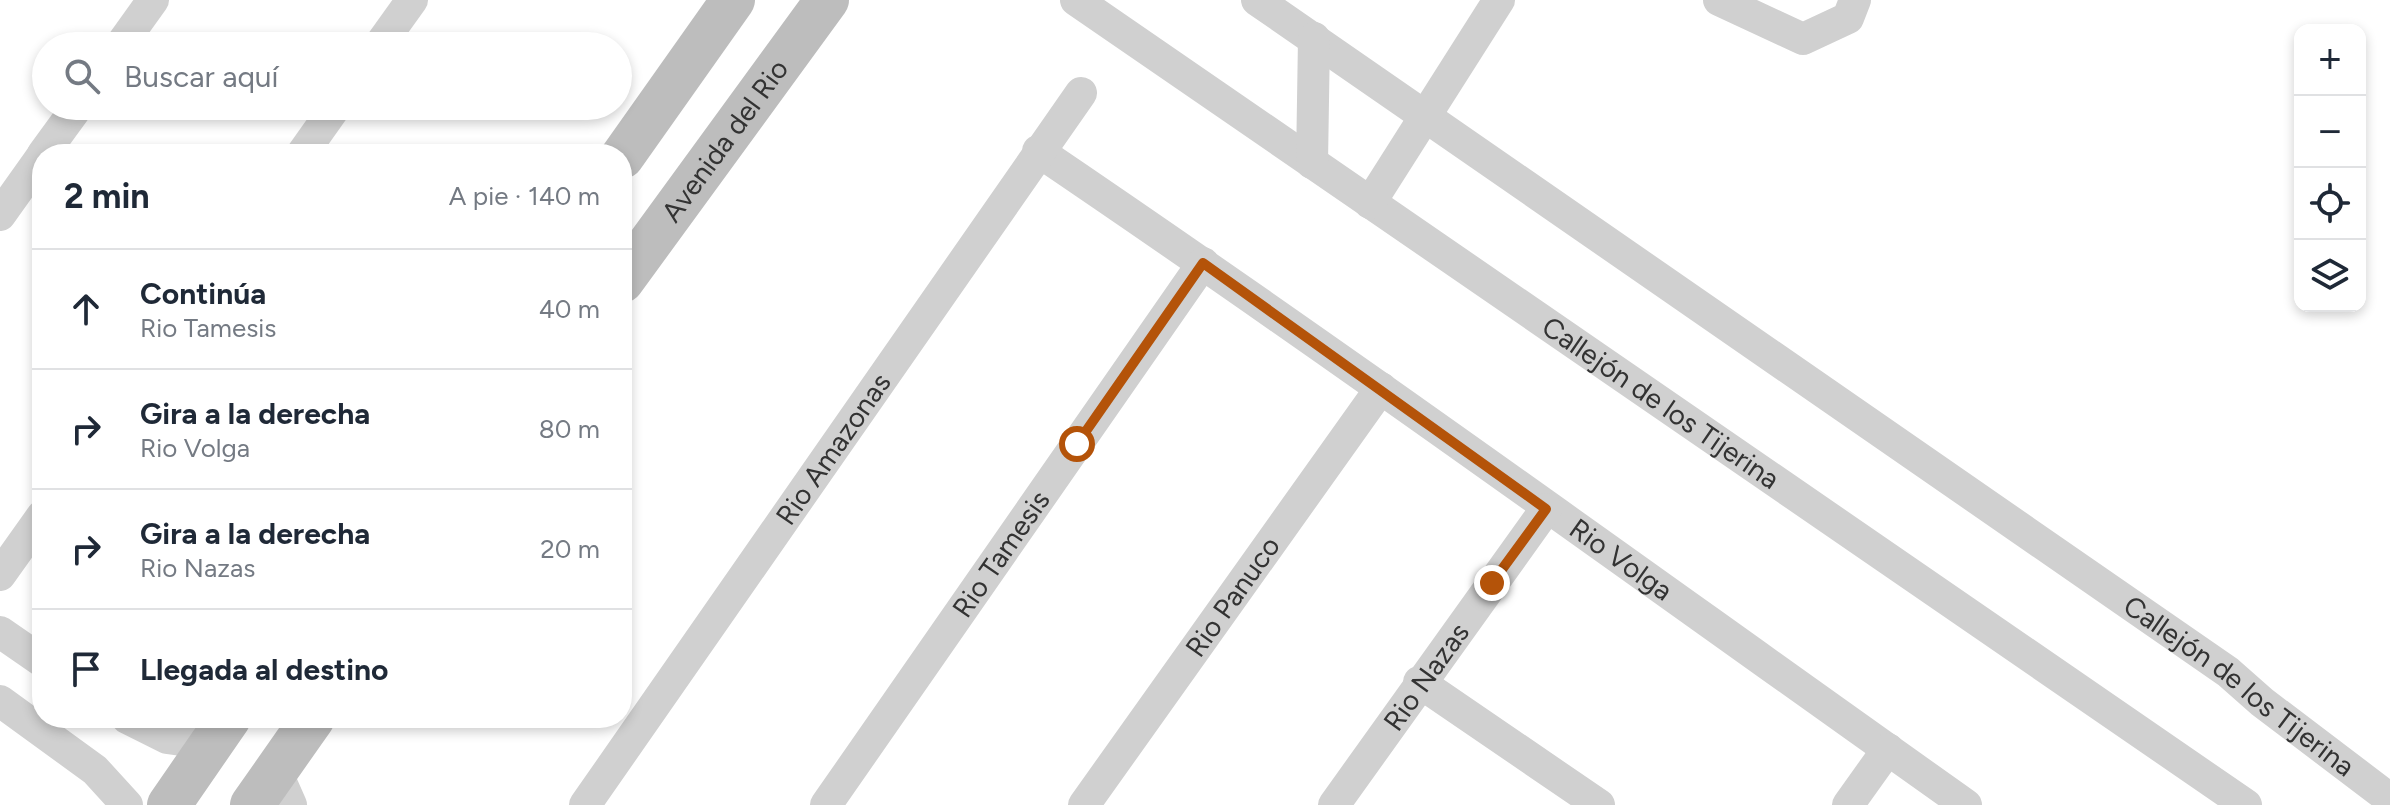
<!DOCTYPE html>
<html lang="es">
<head>
<meta charset="utf-8">
<style>
  :root { --surface:#fff; --page:#f6f6f7; --text:#1f2937; --muted:#747a83; --line:#e0e1e3 }
  body { margin:0; font-family:Figtree,sans-serif; background:var(--page); color:var(--text) }
  .controls { position:absolute; right:24px; top:24px; display:grid; overflow:hidden; border-radius:16px; box-shadow:0 4px 12px #0003 }
  .controls button { width:72px; height:72px; display:grid; place-items:center; padding:0; border:0; border-bottom:2px solid var(--line); background:var(--surface); color:var(--text); font:40px sans-serif }
  .stop { position:absolute; width:24px; height:24px; margin:-18px; border:6px solid #b45309; border-radius:50%; background:#fff }
  .stop.end { background:#b45309; border-color:#fff; box-shadow:0 2px 8px #0008 }
  .list { margin:0; padding:0; list-style:none }
  h2 { display:flex; justify-content:space-between; align-items:center; height:104px; margin:0; padding:0 32px; font-size:34px }
  h2 small { font-size:26px; font-weight:400; color:var(--muted) }
  .list li { display:grid; grid-template-columns:52px 1fr auto; gap:24px; align-items:center; box-sizing:border-box; height:120px; padding:0 32px; border-top:2px solid var(--line) }
  .list b { display:block; font-size:30px; white-space:nowrap }
  .list p { margin:0; font-size:26px; white-space:nowrap; color:var(--muted) }
  .list em { font-size:26px; font-style:normal; color:var(--muted) }
  .icon { flex:none; width:44px; height:44px; fill:none; stroke:currentColor; stroke-width:2; stroke-linecap:round; stroke-linejoin:round }
  .map { position:relative; flex:none; width:2390px; height:805px; overflow:hidden }
  .search { position:absolute; background:var(--surface); box-shadow:0 4px 12px #0003; left:32px; top:32px; width:600px; height:88px; display:flex; align-items:center; gap:20px; box-sizing:border-box; padding:0 28px; border-radius:44px; color:var(--muted); font-size:30px }
  .panel { position:absolute; background:var(--surface); box-shadow:0 4px 12px #0003; left:32px; top:144px; width:600px; height:584px; border-radius:32px }
  .map>svg:first-child { display:block }
</style>
</head>
<body>
<div class="map">
<svg width="2390" height="805" viewBox="0 0 2390 805">
  <rect width="100%" height="100%" fill="#fff"/>
  <g fill="none" stroke-linecap="round" stroke-linejoin="round">
    <g stroke="#d0d0d0" stroke-width="32">
      <path id="s1" d="M1076 0 2246 805"/>
      <path id="s2" d="M1257 0 2228 672 2262 702 2390 799"/>
      <path d="M1719 0 1803 39 1848 18 1855 0"/>
      <path d="M120 46 153 0"/>
      <path d="M379 46 412 0"/>
      <path id="s3" d="M1038 151C1351 363 1657 586 1966 805"/>
      <path d="M43 154 78 106"/>
      <path d="M302 154 336 106"/>
      <path d="M1312 163 1314 38"/>
      <path d="M1370 203 1499 0"/>
      <path d="M0 215 42 156"/>
      <path d="M0 575 42 516"/>
      <path d="M0 632 42 661"/>
      <path d="M1419 682 1599 805"/>
      <path d="M0 701 95 770 127 805"/>
      <path d="M127 718 167 738 210 744"/>
      <path d="M276 771 291 805"/>
      <path id="s4" d="M585 805 1081 93"/>
      <path id="s5" d="M826 805 1203 263"/>
      <path id="s6" d="M1084 805 1381 388"/>
      <path id="s7" d="M1334 805 1546 509"/>
      <path d="M1848 805 1888 749"/>
    </g>
    <g stroke="#bdbdbd" stroke-width="44">
      <path d="M622 157 733 0"/>
      <path id="s8" d="M622 281 827 0"/>
      <path d="M169 805 229 718"/>
      <path d="M252 805 313 718"/>
    </g>
  </g>
  <g fill="none" stroke-linecap="round" stroke-linejoin="round">
    <path stroke="#b45309" stroke-width="10" d="M1077 444 1203 263 1546 509 1492 583"/>
  </g>
  <g text-anchor="middle" dominant-baseline="central" stroke-width="8" stroke-linejoin="round" paint-order="stroke">
    <g font-size="28" fill="#333" stroke="#fff">
      <text stroke="none"><textPath href="#s8" startOffset="174">Avenida del Rio</textPath></text>
      <text stroke="none"><textPath href="#s1" startOffset="710">Callejón de los Tijerina</textPath></text>
      <text stroke="none"><textPath href="#s4" startOffset="434">Rio Amazonas</textPath></text>
      <text stroke="none"><textPath href="#s5" startOffset="306">Rio Tamesis</textPath></text>
      <text stroke="none"><textPath href="#s3" startOffset="712">Rio Volga</textPath></text>
      <text stroke="none"><textPath href="#s6" startOffset="256">Rio Panuco</textPath></text>
      <text stroke="none"><textPath href="#s7" startOffset="158">Rio Nazas</textPath></text>
      <text stroke="none"><textPath href="#s2" startOffset="1198">Callejón de los Tijerina</textPath></text>
    </g>
  </g>
</svg>
<div class="controls">
<button>+</button>
<button>−</button>
<button><svg class="icon" aria-label="locate" viewBox="0 0 24 24"><circle cx="12" cy="12" r="6"/><path d="M12 2v4M12 18v4M2 12h4M18 12h4"/></svg></button>
<button><svg class="icon" aria-label="layers" viewBox="0 0 24 24"><path d="M12 4l9 5-9 5-9-5zM3 14l9 5 9-5"/></svg></button>
</div>
<div class="stop" style="left:1077px;top:444px"></div>
<div class="stop end" style="left:1492px;top:583px"></div>
<div class="search"><svg class="icon" aria-label="search" viewBox="0 0 24 24"><circle cx="10" cy="10" r="6"/><path d="M15 15l6 6"/></svg>Buscar aquí</div>
<section class="panel">
<h2>2 min<small>A pie · 140 m</small></h2>
<ul class="list">
<li><svg class="icon" aria-label="ahead" viewBox="0 0 24 24"><path d="M12 20V5M6 11l6-6 6 6"/></svg><div><b>Continúa</b><p>Rio Tamesis</p></div><em>40 m</em></li>
<li><svg class="icon" aria-label="right" viewBox="0 0 24 24"><path d="M7 20v-9h11M14 6l5 5-5 5"/></svg><div><b>Gira a la derecha</b><p>Rio Volga</p></div><em>80 m</em></li>
<li><svg class="icon" aria-label="right" viewBox="0 0 24 24"><path d="M7 20v-9h11M14 6l5 5-5 5"/></svg><div><b>Gira a la derecha</b><p>Rio Nazas</p></div><em>20 m</em></li>
<li><svg class="icon" aria-label="arrive" viewBox="0 0 24 24"><path d="M6 21V4h12l-3 4 3 4H6"/></svg><div><b>Llegada al destino</b></div></li>
</ul>
</section>
</div>
</body>
</html>
